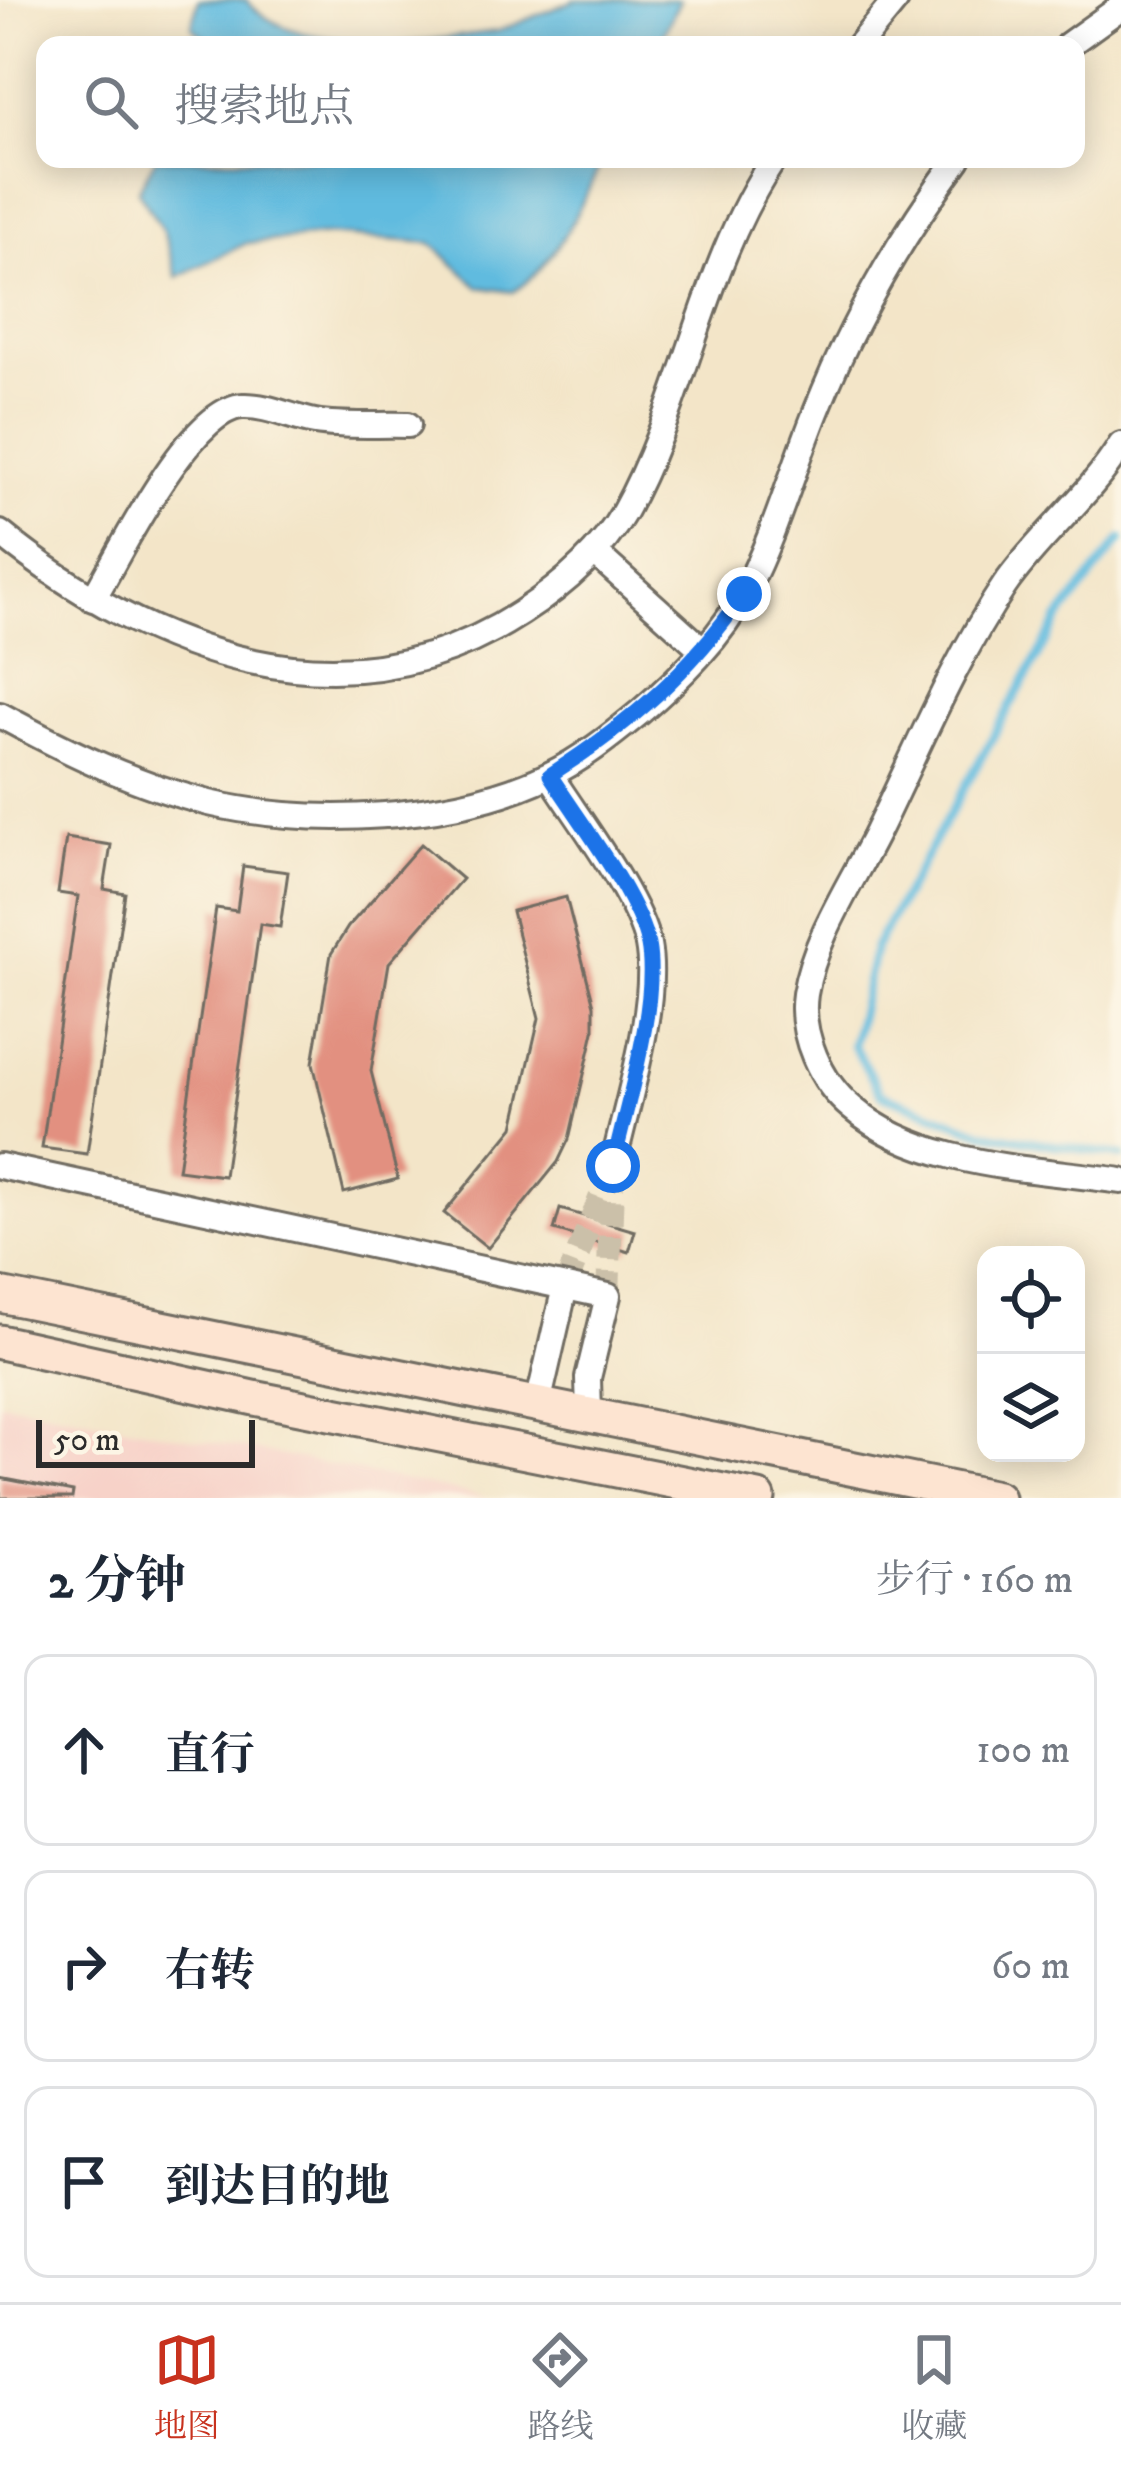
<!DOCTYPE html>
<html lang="zh">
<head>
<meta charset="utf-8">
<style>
  :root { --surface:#fff; --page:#f6f6f7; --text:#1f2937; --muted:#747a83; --line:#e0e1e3; --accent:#c8321e }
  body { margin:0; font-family:"IM FELL DW Pica","Noto Serif SC",serif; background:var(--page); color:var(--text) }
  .controls { position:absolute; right:36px; bottom:36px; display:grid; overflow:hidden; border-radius:24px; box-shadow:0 6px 30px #0003 }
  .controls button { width:108px; height:108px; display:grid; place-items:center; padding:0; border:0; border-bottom:3px solid var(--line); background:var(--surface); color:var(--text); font:60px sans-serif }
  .scale { position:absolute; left:36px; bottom:30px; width:219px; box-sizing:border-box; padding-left:12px; border:6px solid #2b2b2b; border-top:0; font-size:33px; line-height:42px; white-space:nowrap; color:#2b2b2b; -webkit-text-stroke:9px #fcf5e5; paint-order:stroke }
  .stop { position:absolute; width:36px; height:36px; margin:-27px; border:9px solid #1a73e8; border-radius:50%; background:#fff }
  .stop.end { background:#1a73e8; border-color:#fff; box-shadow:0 3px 12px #0008 }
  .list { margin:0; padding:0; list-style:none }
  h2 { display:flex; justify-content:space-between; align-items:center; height:156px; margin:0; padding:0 48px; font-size:51px }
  h2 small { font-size:39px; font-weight:400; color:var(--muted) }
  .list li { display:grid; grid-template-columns:78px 1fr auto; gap:36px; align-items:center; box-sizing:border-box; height:192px; margin:0 24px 24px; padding:0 24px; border:3px solid var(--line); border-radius:24px }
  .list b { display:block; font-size:45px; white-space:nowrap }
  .list em { font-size:39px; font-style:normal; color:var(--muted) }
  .icon { flex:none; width:66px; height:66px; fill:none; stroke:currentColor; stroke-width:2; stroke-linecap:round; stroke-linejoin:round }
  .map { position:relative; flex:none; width:1121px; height:1498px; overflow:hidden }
  .search { position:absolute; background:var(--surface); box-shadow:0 6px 30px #0003; left:36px; right:36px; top:36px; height:132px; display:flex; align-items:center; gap:30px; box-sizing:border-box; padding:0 42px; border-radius:24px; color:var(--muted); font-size:45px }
  .sheet { height:804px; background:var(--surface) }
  nav { display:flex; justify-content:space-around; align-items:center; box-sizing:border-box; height:168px; border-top:3px solid var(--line); background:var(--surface); font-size:33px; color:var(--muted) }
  nav a { display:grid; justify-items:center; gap:6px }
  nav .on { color:var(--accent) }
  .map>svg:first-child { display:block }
</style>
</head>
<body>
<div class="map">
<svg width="1121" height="1498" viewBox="0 0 1121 1498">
  <rect width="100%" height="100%" fill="#fcf5e5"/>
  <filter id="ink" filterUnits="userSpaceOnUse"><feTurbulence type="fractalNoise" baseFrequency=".00833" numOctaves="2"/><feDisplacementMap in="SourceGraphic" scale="24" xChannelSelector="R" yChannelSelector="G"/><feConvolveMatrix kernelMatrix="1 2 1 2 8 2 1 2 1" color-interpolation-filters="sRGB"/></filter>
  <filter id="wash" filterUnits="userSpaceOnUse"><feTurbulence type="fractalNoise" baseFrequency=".004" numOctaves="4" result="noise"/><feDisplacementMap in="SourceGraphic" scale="48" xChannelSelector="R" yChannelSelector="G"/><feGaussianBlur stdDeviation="2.7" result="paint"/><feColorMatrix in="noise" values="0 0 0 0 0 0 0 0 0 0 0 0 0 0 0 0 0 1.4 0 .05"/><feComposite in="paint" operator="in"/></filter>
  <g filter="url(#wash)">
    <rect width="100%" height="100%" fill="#f3e5c8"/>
    <path fill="#f7d1c8" d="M0 1402 300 1459 488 1498H0Z"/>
    <g fill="#61bbdf" stroke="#467385" stroke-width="3">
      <path d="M198 0H246C281 41 342 38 392 45H215L192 27Z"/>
      <path d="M575 0H680L658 45H393L499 31Z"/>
      <path d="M155 159H603C579 208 559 261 513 292L479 287 431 243 329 235 247 243 177 277 163 231 138 191Z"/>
    </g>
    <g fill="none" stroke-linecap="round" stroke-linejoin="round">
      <path stroke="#61bbdf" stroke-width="9" d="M1121 539 1059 619 875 947 853 1045 881 1094 984 1133 1121 1156"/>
    </g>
    <g id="blocks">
      <g fill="#e29080">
        <path d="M66 838 111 845 104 889 125 893 87 1154 42 1148 78 896 58 893Z"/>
        <path d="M421 844 462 879 389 963 371 1071 398 1179 344 1193 313 1063 331 954 348 927Z"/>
        <path d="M243 866 288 872 280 927 260 924 224 1176 178 1170 216 908 237 911Z"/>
        <path d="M566 897 594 1005V1031L569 1139 558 1162 488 1248 444 1213 514 1127 539 1018 512 911Z"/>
        <path d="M560 1209 635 1231 629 1252 554 1230Z"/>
        <path d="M0 1478 73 1492 72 1498H0Z"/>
      </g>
    </g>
  </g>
  <g filter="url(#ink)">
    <use href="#blocks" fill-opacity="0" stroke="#716c62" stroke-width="3"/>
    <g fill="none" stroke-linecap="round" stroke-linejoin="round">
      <g stroke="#cbc0a9" stroke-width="24" stroke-dasharray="24 12" stroke-linecap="butt">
        <path d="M565 1287 613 1166"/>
        <path d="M608 1296 612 1186"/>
      </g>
      <defs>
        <g id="street">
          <path d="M859 45 896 0"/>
          <path d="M1068 45 1121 7"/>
          <path d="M1121 445C1089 497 1040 535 1005 585 953 662 916 753 875 836 850 885 814 939 805 994 799 1034 821 1083 852 1108 922 1168 1034 1168 1121 1181"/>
          <path d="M0 533C149 654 345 727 521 613 561 587 600 554 624 512 686 400 702 266 774 159"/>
          <path d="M595 553 703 650"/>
          <path d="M93 599C119 555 190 408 243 406 267 405 292 418 315 422 345 427 378 424 408 425"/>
          <path d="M0 715C66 751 136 785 209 803 312 827 453 821 549 775 581 760 611 736 639 713 679 679 721 638 746 590 775 534 792 472 816 412 852 321 900 238 958 159"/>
          <path d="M550 775C578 819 638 897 648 945 659 1004 626 1105 613 1166"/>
          <path d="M0 1166 608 1296 588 1378 589 1414"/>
          <path d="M538 1404 565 1287"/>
        </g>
        <g id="secondary">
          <path d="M0 1295 997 1498"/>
          <path d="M0 1342 254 1398 758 1498"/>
        </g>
      </defs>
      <use href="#street" stroke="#716c62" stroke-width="30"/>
      <use href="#secondary" stroke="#716c62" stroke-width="39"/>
      <use href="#street" stroke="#fff" stroke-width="24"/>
      <use href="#secondary" stroke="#fde4d1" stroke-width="33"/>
    </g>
  </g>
  <g fill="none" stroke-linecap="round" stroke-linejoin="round" filter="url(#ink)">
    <path stroke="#1a73e8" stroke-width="15" d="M613 1166C626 1106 659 1003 648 945 638 896 578 819 550 775 631 723 689 673 744 594"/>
  </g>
</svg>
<div class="controls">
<button><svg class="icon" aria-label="locate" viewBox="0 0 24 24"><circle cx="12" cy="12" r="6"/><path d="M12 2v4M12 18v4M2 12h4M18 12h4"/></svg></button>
<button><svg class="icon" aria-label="layers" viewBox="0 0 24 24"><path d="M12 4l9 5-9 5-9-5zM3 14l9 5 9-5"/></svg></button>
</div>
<div class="scale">50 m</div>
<div class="stop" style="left:613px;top:1166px"></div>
<div class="stop end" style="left:744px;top:594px"></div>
<div class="search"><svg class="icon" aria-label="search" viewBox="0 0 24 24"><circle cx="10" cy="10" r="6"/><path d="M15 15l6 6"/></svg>搜索地点</div>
</div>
<section class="sheet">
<h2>2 分钟<small>步行 · 160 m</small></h2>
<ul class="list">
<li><svg class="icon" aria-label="ahead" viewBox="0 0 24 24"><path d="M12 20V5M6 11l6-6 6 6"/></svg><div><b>直行</b></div><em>100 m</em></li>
<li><svg class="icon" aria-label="right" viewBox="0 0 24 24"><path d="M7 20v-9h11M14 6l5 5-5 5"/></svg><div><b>右转</b></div><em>60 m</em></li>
<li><svg class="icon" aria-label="arrive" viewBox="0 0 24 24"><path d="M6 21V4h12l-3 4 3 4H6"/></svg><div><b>到达目的地</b></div></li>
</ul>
</section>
<nav>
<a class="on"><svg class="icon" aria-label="map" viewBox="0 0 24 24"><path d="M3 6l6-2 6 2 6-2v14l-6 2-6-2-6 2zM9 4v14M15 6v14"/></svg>地图</a>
<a><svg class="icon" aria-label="directions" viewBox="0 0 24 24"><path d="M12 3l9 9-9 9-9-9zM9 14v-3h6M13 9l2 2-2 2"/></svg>路线</a>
<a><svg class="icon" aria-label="saved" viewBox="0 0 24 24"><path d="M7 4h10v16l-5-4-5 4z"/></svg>收藏</a>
</nav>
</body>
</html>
